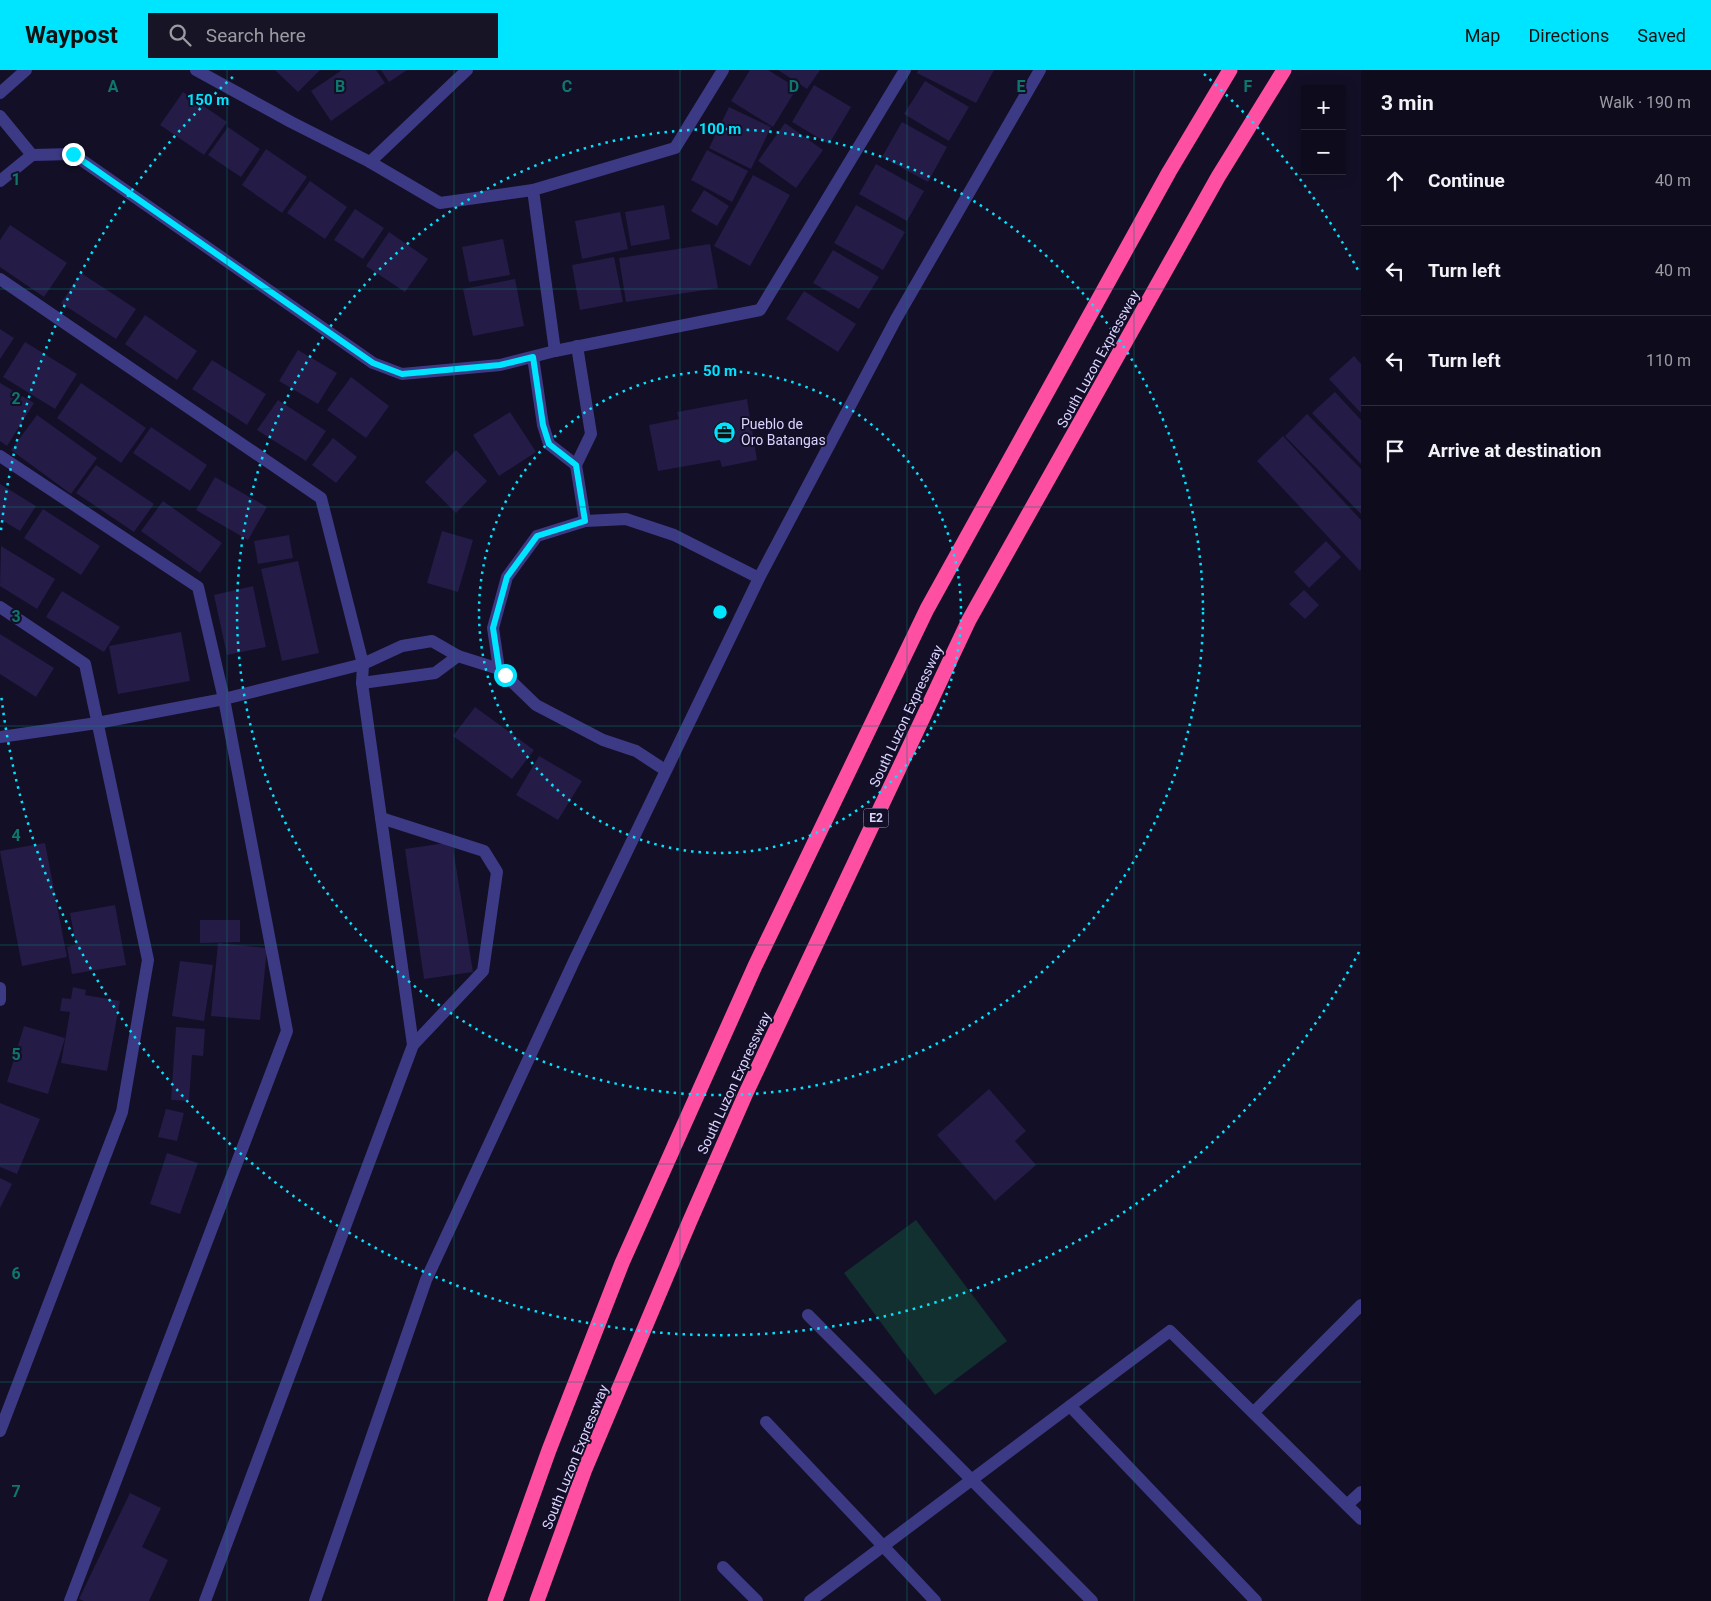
<!DOCTYPE html>
<html lang="en">
<head>
<meta charset="utf-8">
<style>
  :root { --surface:#0e0b1c; --page:#171425; --text:#f1f3f6; --muted:#9b9ba3; --line:#2e2b3b; --accent:#00e5ff }
  body { margin:0; font-family:Roboto,sans-serif; background:var(--page); color:var(--text) }
  .controls { position:absolute; right:15px; top:15px; display:grid; overflow:hidden; border-radius:0px; box-shadow:0 2px 12px #0003 }
  .controls button { width:45px; height:45px; display:grid; place-items:center; padding:0; border:0; border-bottom:1px solid var(--line); background:var(--surface); color:var(--text); font:25px sans-serif }
  .stop { position:absolute; width:15px; height:15px; margin:-11px; border:4px solid #00e5ff; border-radius:50%; background:#fff }
  .stop.end { background:#00e5ff; border-color:#fff; box-shadow:0 1px 5px #0008 }
  .list { margin:0; padding:0; list-style:none }
  h2 { display:flex; justify-content:space-between; align-items:center; height:65px; margin:0; padding:0 20px; font-size:21px }
  h2 small { font-size:16px; font-weight:400; color:var(--muted) }
  .list li { display:grid; grid-template-columns:32px 1fr auto; gap:15px; align-items:center; box-sizing:border-box; height:90px; padding:0 20px; border-top:1px solid var(--line) }
  .list b { display:block; font-size:19px; white-space:nowrap }
  .list em { font-size:16px; font-style:normal; color:var(--muted) }
  .icon { flex:none; width:28px; height:28px; fill:none; stroke:currentColor; stroke-width:2; stroke-linecap:round; stroke-linejoin:round }
  .map { position:relative; flex:none; width:1361px; height:1531px; overflow:hidden }
  header { display:flex; align-items:center; gap:30px; box-sizing:border-box; height:70px; padding:0 25px; background:var(--accent); color:#111 }
  header strong { font-size:24px }
  nav { display:flex; gap:28px; margin-inline-start:auto; font-size:18px }
  .search { width:350px; height:45px; background:var(--page); display:flex; align-items:center; gap:12px; box-sizing:border-box; padding:0 18px; border-radius:0px; color:var(--muted); font-size:19px }
  main { display:flex }
  aside { flex:1; background:var(--surface) }
  .map>svg:first-child { display:block }
</style>
</head>
<body>
<header>
<strong>Waypost</strong>
<div class="search"><svg class="icon" aria-label="search" viewBox="0 0 24 24"><circle cx="10" cy="10" r="6"/><path d="M15 15l6 6"/></svg>Search here</div>
<nav><a>Map</a><a>Directions</a><a>Saved</a></nav>
</header>
<main>
<div class="map">
<svg width="1361" height="1531" viewBox="0 0 1361 1531">
  <rect width="100%" height="100%" fill="#130f26"/>
  <path fill="#12302f" d="M916 1150 1007 1271 935 1325 844 1203Z"/>
  <g fill="#241b47">
    <path d="M275 0H320L298 22Z"/>
    <path d="M342 0H376L385 13 331 51 311 21Z"/>
    <path d="M381 0H407L389 12Z"/>
    <path d="M750 0H768L797 18 773 57 731 31Z"/>
    <path d="M778 0H820L807 19Z"/>
    <path d="M918 0H994L976 33 917 3Z"/>
    <path d="M925 11 969 37 949 71 904 44Z"/>
    <path d="M814 15 851 37 829 74 792 52Z"/>
    <path d="M183 22 227 52 204 85 160 55Z"/>
    <path d="M729 37 771 57 751 99 709 78Z"/>
    <path d="M902 52 947 77 928 112 882 87Z"/>
    <path d="M785 53 823 80 796 118 758 91Z"/>
    <path d="M228 57 260 79 241 107 208 85Z"/>
    <path d="M266 79 307 107 282 143 242 115Z"/>
    <path d="M707 80 748 101 732 132 691 110Z"/>
    <path d="M876 94 924 121 907 151 859 124Z"/>
    <path d="M753 105 790 125 750 196 714 176Z"/>
    <path d="M310 111 347 137 325 169 287 143Z"/>
    <path d="M704 120 729 136 717 156 691 141Z"/>
    <path d="M664 135 670 169 631 176 625 142Z"/>
    <path d="M856 135 905 162 883 200 834 173Z"/>
    <path d="M355 139 384 158 363 189 334 170Z"/>
    <path d="M620 142 628 179 582 189 575 151Z"/>
    <path d="M10 155 67 193 44 227 0 197V170Z"/>
    <path d="M389 162 428 189 405 222 366 196Z"/>
    <path d="M503 169 510 205 469 212 462 177Z"/>
    <path d="M710 174 718 218 626 232 619 188Z"/>
    <path d="M833 180 879 207 859 239 813 213Z"/>
    <path d="M614 187 623 232 580 240 572 195Z"/>
    <path d="M81 203 136 239 116 269 61 233Z"/>
    <path d="M515 209 524 256 473 266 463 219Z"/>
    <path d="M804 221 856 254 838 282 786 249Z"/>
    <path d="M145 245 197 281 177 310 125 274Z"/>
    <path d="M0 259 14 268 0 289Z"/>
    <path d="M25 272 77 304 55 339 3 307Z"/>
    <path d="M298 280 337 303 318 334 279 311Z"/>
    <path d="M1354 286 1361 294V343L1329 309Z"/>
    <path d="M212 290 266 324 247 355 192 319Z"/>
    <path d="M351 307 389 336 366 368 327 340Z"/>
    <path d="M0 313 34 333 7 376 0 371Z"/>
    <path d="M81 313 146 358 121 393 57 348Z"/>
    <path d="M1335 322 1361 350V394L1312 343Z"/>
    <path d="M747 329 757 390 722 397 720 390 658 401 649 355 679 349 677 342Z"/>
    <path d="M278 330 326 361 306 391 257 360Z"/>
    <path d="M510 342 536 382 499 406 473 365Z"/>
    <path d="M1307 344 1361 399V444L1285 366Z"/>
    <path d="M37 345 97 388 71 424 11 380Z"/>
    <path d="M151 357 207 395 190 421 133 383Z"/>
    <path d="M1283 366 1361 450V499L1360 501 1257 391Z"/>
    <path d="M333 368 357 387 336 413 312 395Z"/>
    <path d="M456 380 487 411 456 443 425 412Z"/>
    <path d="M96 395 154 434 134 462 76 423Z"/>
    <path d="M215 407 267 437 248 470 196 440Z"/>
    <path d="M0 414 36 436 20 461 0 449Z"/>
    <path d="M163 431 222 473 200 503 141 461Z"/>
    <path d="M43 439 100 476 81 505 24 468Z"/>
    <path d="M442 461 473 470 458 522 427 513Z"/>
    <path d="M289 465 293 488 258 494 254 471Z"/>
    <path d="M1326 471 1341 487 1309 518 1294 502Z"/>
    <path d="M1 476 55 509 37 539 0 516Z"/>
    <path d="M298 491 319 583 282 591 261 499Z"/>
    <path d="M253 516 266 577 227 585 214 525Z"/>
    <path d="M1304 520 1319 535 1305 549 1289 534Z"/>
    <path d="M62 521 120 557 104 582 46 547Z"/>
    <path d="M181 562 190 611 118 624 109 576Z"/>
    <path d="M0 564 54 598 36 627 0 604Z"/>
    <path d="M475 637 534 680 512 709 453 666Z"/>
    <path d="M539 686 582 711 558 750 516 725Z"/>
    <path d="M452 772 473 902 424 909 405 779Z"/>
    <path d="M45 773 67 887 22 896 0 781Z"/>
    <path d="M115 835 126 895 72 904 67 877 76 875 70 843Z"/>
    <path d="M200 850H240V872L200 873Z"/>
    <path d="M218 873 267 878 260 950 211 946Z"/>
    <path d="M180 891 213 895 204 951 172 946Z"/>
    <path d="M73 917 86 920 85 925 120 931 107 1001 61 993 70 942 60 941 62 928 71 929Z"/>
    <path d="M24 956 65 968 48 1024 7 1012Z"/>
    <path d="M176 957 205 959 203 986 192 985 189 1031 171 1030Z"/>
    <path d="M989 1019 1026 1061 1015 1071 1036 1095 995 1131 937 1065Z"/>
    <path d="M0 1033 40 1049 17 1104 0 1097Z"/>
    <path d="M166 1039 184 1043 177 1071 158 1067Z"/>
    <path d="M167 1083 198 1093 180 1144 150 1134Z"/>
    <path d="M0 1108 12 1114 0 1138Z"/>
    <path d="M130 1423 161 1438 142 1477 168 1490 149 1531H84L79 1529Z"/>
  </g>
  <g fill="none" stroke-linecap="round" stroke-linejoin="round">
    <g stroke="#3d3a85" stroke-width="12">
      <path d="M196 0 291 52 370 92 440 133 533 120 675 78 723 0"/>
      <path d="M0 23 26 0"/>
      <path d="M0 46 32 85"/>
      <path d="M370 92 467 0"/>
      <path d="M0 111 32 85 73 84 373 293 402 304 500 295 555 281 760 240 905 0"/>
      <path d="M533 120 555 281"/>
      <path d="M0 209 321 428 363 594 362 613 413 975 205 1531"/>
      <path d="M577 276 591 364 576 395 585 451"/>
      <path d="M533 287 543 355 549 374 576 395"/>
      <path d="M0 386 198 517 224 629 287 961 70 1531"/>
      <path d="M0 537 85 594 148 890 122 1042 0 1361"/>
      <path d="M362 613 435 603 458 586"/>
      <path d="M0 667 97 653 224 629 363 594 402 576 432 571 458 586 499 599"/>
      <path d="M665 700 636 681 603 670 536 635 505 605 499 599 493 558 507 507 537 466 585 451 626 449 674 465 759 508"/>
      <path d="M381 748 484 781 497 802 483 901 413 975"/>
      <path d="M0 918V930"/>
      <path d="M808 1245 1092 1531"/>
      <path d="M1070 1336 1256 1531"/>
      <path d="M1254 1342 1361 1235"/>
      <path d="M766 1352 935 1531"/>
      <path d="M1347 1435 1361 1422"/>
      <path d="M723 1497 757 1531"/>
      <path d="M315 1531 426 1210 575 889 759 508 896 249 1040 0"/>
      <path d="M810 1531 1170 1261 1361 1449"/>
    </g>
    <g stroke="#ff4fa3" stroke-width="15">
      <path d="M495 1531 549 1380 622 1193 755 896 927 539 1169 102 1230 0"/>
      <path d="M537 1531 585 1399 689 1153 746 1023 969 550 1218 107 1284 0"/>
    </g>
  </g>
  <g fill="none" stroke-linecap="round" stroke-linejoin="round">
    <path stroke="#00e5ff" stroke-width="6" d="M73 84 373 293 402 304 500 295 533 287 543 355 549 374 576 395 585 451 537 466 507 507 493 558 499 598 505 605"/>
  </g>
  <path fill="none" stroke="#0f766e" stroke-width="1" stroke-opacity="0.55" d="M227 0V1531M454 0V1531M680 0V1531M907 0V1531M1134 0V1531M0 219H1361M0 437H1361M0 656H1361M0 875H1361M0 1094H1361M0 1312H1361"/>
  <g fill="none" stroke="#00e5ff" stroke-width="2.5" stroke-dasharray="2.5 5">
    <circle cx="720" cy="542" r="241"/>
    <circle cx="720" cy="542" r="483"/>
    <path d="M1359 882A724 724 0 0 1 1 624M1 460A724 724 0 0 1 236 4M1204 4A724 724 0 0 1 1359 202"/>
  </g>
  <defs>
    <symbol id="office-disc" viewBox="-11 -11 22 22"><circle r="9.5" fill="#00e5ff" stroke="#130f26"/><path d="M-6-3h4V-5.5h4V-3h4V5H-6ZM-1-4.5V-3h2v-1.5ZM-6 0V1H6V0Z" fill="#111"/></symbol>
  </defs>
  <g fill-rule="evenodd">
    <use href="#office-disc" x="712" y="350" width="25" height="25"/>
  </g>
  <g text-anchor="middle" dominant-baseline="central" stroke-width="4" stroke-linejoin="round" paint-order="stroke">
    <rect fill="#130f26" stroke="#9e99be" stroke-width="1" x="863.5" y="738.5" width="25" height="19" rx="4"/>
    <g font-size="12" font-weight="bold" fill="#d9d4ff">
      <text x="876" y="748">E2</text>
    </g>
    <g font-size="14" fill="#d9d4ff" stroke="#130f26">
      <text transform="translate(1098 289) rotate(-61)">South Luzon Expressway</text>
      <text transform="translate(906 646) rotate(-65)">South Luzon Expressway</text>
      <text transform="translate(734 1013) rotate(-65)">South Luzon Expressway</text>
      <text transform="translate(575 1387) rotate(-68)">South Luzon Expressway</text>
    </g>
    <g font-size="14" fill="#d9d4ff" stroke="#130f26" text-anchor="start">
      <text x="741" y="354">Pueblo de<tspan x="741" dy="16">Oro Batangas</tspan></text>
    </g>
  </g>
  <g font-size="16" text-anchor="middle" font-weight="bold" fill="#0f766e" stroke="#130f26" stroke-width="4" stroke-linejoin="round" paint-order="stroke">
    <text x="113" y="22">A</text>
    <text x="340" y="22">B</text>
    <text x="567" y="22">C</text>
    <text x="794" y="22">D</text>
    <text x="1021" y="22">E</text>
    <text x="1248" y="22">F</text>
    <text x="16" y="115">1</text>
    <text x="16" y="334">2</text>
    <text x="16" y="552">3</text>
    <text x="16" y="771">4</text>
    <text x="16" y="990">5</text>
    <text x="16" y="1209">6</text>
    <text x="16" y="1427">7</text>
  </g>
  <circle cx="720" cy="542" r="8" fill="#00e5ff" stroke="#130f26" stroke-width="2.5"/>
  <g font-size="15" text-anchor="middle" font-weight="bold" fill="#00e5ff" stroke="#130f26" stroke-width="4" stroke-linejoin="round" paint-order="stroke">
    <text x="208" y="35">150 m</text>
    <text x="720" y="64">100 m</text>
    <text x="720" y="306">50 m</text>
  </g>
</svg>
<div class="controls">
<button>+</button>
<button>−</button>
</div>
<div class="stop" style="left:505px;top:605px"></div>
<div class="stop end" style="left:73px;top:84px"></div>
</div>
<aside>
<h2>3 min<small>Walk · 190 m</small></h2>
<ul class="list">
<li><svg class="icon" aria-label="ahead" viewBox="0 0 24 24"><path d="M12 20V5M6 11l6-6 6 6"/></svg><div><b>Continue</b></div><em>40 m</em></li>
<li><svg class="icon" aria-label="left" viewBox="0 0 24 24"><path d="M17 20v-9H6M10 6l-5 5 5 5"/></svg><div><b>Turn left</b></div><em>40 m</em></li>
<li><svg class="icon" aria-label="left" viewBox="0 0 24 24"><path d="M17 20v-9H6M10 6l-5 5 5 5"/></svg><div><b>Turn left</b></div><em>110 m</em></li>
<li><svg class="icon" aria-label="arrive" viewBox="0 0 24 24"><path d="M6 21V4h12l-3 4 3 4H6"/></svg><div><b>Arrive at destination</b></div></li>
</ul>
</aside>
</main>
</body>
</html>
